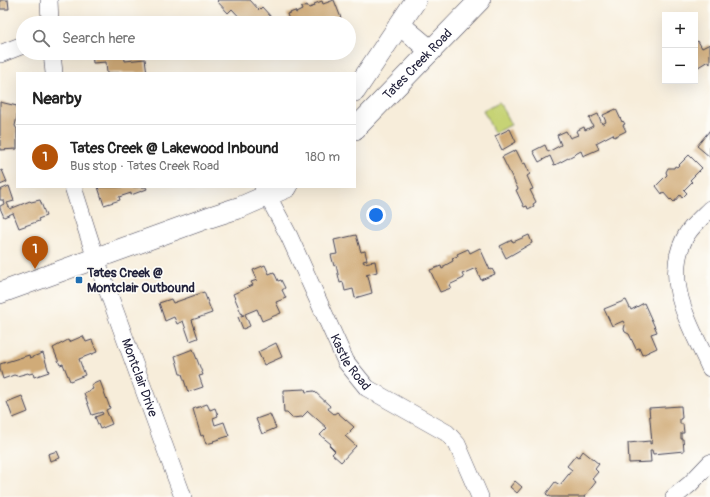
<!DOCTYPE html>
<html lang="en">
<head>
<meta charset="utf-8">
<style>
  :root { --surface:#fff; --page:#f2f2f2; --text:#222; --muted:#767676; --line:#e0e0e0; --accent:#b45309 }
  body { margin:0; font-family:Pangolin,sans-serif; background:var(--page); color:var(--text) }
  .controls { position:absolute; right:12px; top:12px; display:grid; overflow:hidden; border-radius:0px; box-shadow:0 4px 16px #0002 }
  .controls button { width:36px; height:36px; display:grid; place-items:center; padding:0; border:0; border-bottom:1px solid var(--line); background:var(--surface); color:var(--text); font:20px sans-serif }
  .you { position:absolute; left:376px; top:215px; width:14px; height:14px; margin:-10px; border:3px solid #fff; border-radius:50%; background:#1a73e8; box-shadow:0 0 0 6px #1a73e833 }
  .badge { display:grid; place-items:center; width:26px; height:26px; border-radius:50%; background:var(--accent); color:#fff; font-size:13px; font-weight:700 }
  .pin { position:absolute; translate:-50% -33px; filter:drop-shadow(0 1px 2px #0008) }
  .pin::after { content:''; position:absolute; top:21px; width:14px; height:12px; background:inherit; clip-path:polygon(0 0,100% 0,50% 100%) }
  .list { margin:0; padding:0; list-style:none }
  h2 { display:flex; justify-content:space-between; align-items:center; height:52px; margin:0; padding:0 16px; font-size:17px }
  h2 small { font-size:13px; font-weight:400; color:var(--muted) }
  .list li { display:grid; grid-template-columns:26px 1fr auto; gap:12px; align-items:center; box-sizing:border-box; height:64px; padding:0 16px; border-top:1px solid var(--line) }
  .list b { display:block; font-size:15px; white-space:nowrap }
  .list p { margin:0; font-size:13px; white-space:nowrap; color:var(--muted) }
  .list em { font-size:13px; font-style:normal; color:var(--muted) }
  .icon { flex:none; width:22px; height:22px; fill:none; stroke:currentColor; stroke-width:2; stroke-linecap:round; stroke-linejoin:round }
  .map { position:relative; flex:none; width:710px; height:497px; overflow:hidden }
  .search { position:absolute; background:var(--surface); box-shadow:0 4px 16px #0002; left:16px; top:16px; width:340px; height:44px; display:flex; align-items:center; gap:10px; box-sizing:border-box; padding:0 14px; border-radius:22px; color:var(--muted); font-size:15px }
  .panel { position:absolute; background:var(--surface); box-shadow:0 4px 16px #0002; left:16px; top:72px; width:340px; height:116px; border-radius:0px }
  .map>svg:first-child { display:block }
</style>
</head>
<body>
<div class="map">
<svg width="710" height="497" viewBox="0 0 710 497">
  <rect width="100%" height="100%" fill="#fdfcf7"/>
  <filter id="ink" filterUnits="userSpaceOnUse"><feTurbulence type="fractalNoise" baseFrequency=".025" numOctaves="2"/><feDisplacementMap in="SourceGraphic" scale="8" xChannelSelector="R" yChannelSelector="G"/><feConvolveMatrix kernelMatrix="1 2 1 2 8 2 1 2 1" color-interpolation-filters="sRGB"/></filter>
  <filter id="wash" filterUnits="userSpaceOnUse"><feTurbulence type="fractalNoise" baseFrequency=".012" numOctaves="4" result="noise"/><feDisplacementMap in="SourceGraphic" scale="16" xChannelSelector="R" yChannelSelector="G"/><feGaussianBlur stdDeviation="0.9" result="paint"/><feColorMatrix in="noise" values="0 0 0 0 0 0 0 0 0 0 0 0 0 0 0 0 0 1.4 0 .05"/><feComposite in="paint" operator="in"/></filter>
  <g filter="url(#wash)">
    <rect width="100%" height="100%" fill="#f7edda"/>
    <path fill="#c6d375" stroke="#747a58" d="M499 102 511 125 494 133 483 110Z"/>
    <g id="blocks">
      <g fill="#d0ab78">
        <path d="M0 0H8L9 9H0Z"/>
        <path d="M218 0H250L259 10 262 7 272 18 267 23H245L232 9 228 13 217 1Z"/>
        <path d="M334 0 341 18 330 22 331 23H290L287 14 295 11 296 13 302 10 301 8 307 5 309 8 315 6 314 4 322 1 323 4Z"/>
        <path d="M698 41 702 48 710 44V64L708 61 695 69V43Z"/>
        <path d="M92 53H124L125 61 145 59 147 73H107L106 62 93 63Z"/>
        <path d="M0 102 17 106V116L15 126 17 129V149L0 150Z"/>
        <path d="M616 109 622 122 623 121 625 124 623 125 626 131 614 137 613 134 596 143 599 149 583 156 581 151 557 164 554 165 550 156 539 162 533 151 545 145 548 152 561 145 557 135 566 131 570 138 578 135 576 131 584 127 585 130 593 126 589 118 598 114 602 124 606 122 603 115Z"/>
        <path d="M510 129 516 142 502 150 495 136Z"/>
        <path d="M710 130V157L697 146Z"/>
        <path d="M516 150 523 164 525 163 530 174 527 176 533 189 530 190 536 202 533 204 534 206 528 209 527 206 524 207 516 190 518 189 502 157Z"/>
        <path d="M689 155 702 168 690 180 692 182 684 190 687 193 682 198 680 195 674 202 671 199 670 200 663 192 662 194 656 186 667 175 666 172 668 168H674L675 166 677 167Z"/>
        <path d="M2 170 7 182 0 185V171Z"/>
        <path d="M9 186 14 201 7 203 10 209 30 201 31 202 40 200 46 216 38 219 39 221 19 228 13 213 4 217 0 208V206L4 204 3 200H0V190Z"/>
        <path d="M98 187H146L147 189 131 195V193L119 197 120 200 104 205Z"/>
        <path d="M356 235 361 252 365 251 367 260 363 261 364 263 375 261 377 272 366 275 368 276 372 293 355 298 353 289 345 291 343 282 340 283 336 265 334 266 331 255 337 254 334 240Z"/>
        <path d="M529 235 532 243 506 258 500 246 512 240 513 242Z"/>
        <path d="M480 248 490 270 492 269 495 274 481 280 476 268 462 274 464 278 449 285 451 288 440 292 430 270 441 266 442 269 444 268V266L453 261 452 258 458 256 457 254 468 249 470 253Z"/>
        <path d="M265 265 269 274 274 272 278 281 281 280 285 288 282 290 286 298 276 302 281 313 262 321 257 309 245 314 250 326 243 329 238 317 244 315H242L233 294 253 285 251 282 257 280 253 270Z"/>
        <path d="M204 292 212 313 192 320 198 338 190 341 183 321 177 324 174 317 165 321 159 303 171 299 173 303Z"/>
        <path d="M626 300 631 310 644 303 657 332 651 334 657 348 642 355 639 348 636 349 629 334 625 332 624 329 625 325 623 321 612 326 604 309Z"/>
        <path d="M83 336 86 342 92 340 97 352 79 359 85 375 70 381 63 364 60 365 53 348 68 340 69 342Z"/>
        <path d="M276 343 282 357 264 365 258 352Z"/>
        <path d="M193 349 203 375 199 376 203 387 188 392 182 374H180L175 356Z"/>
        <path d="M43 353 49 372 34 377 33 373 29 374 28 373 17 376 14 375 3 379 0 369V364L29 355 30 358Z"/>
        <path d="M100 381 110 408 106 410 112 424 100 429 95 417 103 414 102 412 92 415 84 393 93 389 91 385Z"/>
        <path d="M305 389 306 392 314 391 330 406 328 409 334 414 337 412 354 427 350 431 351 432 345 436 356 446 341 462 332 454 335 451 329 445 331 444 320 435 327 428 308 411 302 417 292 418 287 413H284L283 395H284V390Z"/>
        <path d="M22 396 28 412 13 418 7 402Z"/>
        <path d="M207 404 210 410 215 408 218 416 213 418 215 425 224 422 229 436 213 441 214 442 206 444 203 435 201 436 193 409Z"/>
        <path d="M681 406 682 418 680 419V424H683L684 433H681V439H683L684 451 653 454 652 450H650L651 462 629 463 628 443 650 441V444L652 443 649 408Z"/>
        <path d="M270 414 276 428 262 434 256 419Z"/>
        <path d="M57 451 60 458 50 461 48 454Z"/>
        <path d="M583 451 599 464 595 469 598 472 592 479 596 482 584 497H551L546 494 555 482 560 485 572 470 567 466 576 455 579 457Z"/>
        <path d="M515 481 522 487 517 493 510 487Z"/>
      </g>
    </g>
  </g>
  <g filter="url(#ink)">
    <use href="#blocks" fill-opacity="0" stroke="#424053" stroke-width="1"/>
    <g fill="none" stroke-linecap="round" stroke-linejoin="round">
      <defs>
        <g id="minor">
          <path d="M49 0 50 23"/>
          <path d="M52 53 54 73"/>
          <path d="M0 54 23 45"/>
          <path id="s1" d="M73 187 96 259 183 497"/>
          <path id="s2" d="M263 187 289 236 346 362 367 388 447 433 457 444 480 497"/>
          <path d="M710 209C702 217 693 225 687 234 660 279 691 326 710 368"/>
          <path d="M674 497 690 484 710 463"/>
        </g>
        <g id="major">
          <path d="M400 25 431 51"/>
          <path d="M355 91 416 0"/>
          <path id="s3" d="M355 129 480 0"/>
          <path d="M0 293 207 218 241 207 287 187"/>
        </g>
      </defs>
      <use href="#minor" stroke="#424053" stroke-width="18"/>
      <use href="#major" stroke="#424053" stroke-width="22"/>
      <use href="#minor" stroke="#fff" stroke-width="17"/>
      <use href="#major" stroke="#fff" stroke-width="21"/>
    </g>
  </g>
  <rect fill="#1f6fb2" stroke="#fdfcf7" stroke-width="1.5" x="75" y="276" width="8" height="8" rx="2"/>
  <g text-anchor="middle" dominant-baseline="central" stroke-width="3.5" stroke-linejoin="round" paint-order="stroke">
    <g font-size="13" fill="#22223b" stroke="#fdfcf7">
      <text stroke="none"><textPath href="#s3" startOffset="90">Tates Creek Road</textPath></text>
      <text stroke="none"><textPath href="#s2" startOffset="196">Kastle Road</textPath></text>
      <text stroke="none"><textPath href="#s1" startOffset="202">Montclair Drive</textPath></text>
    </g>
    <g font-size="13" font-weight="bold" fill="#22223b" stroke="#fdfcf7" text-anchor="start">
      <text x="87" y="273">Tates Creek @<tspan x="87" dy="15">Montclair Outbound</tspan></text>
    </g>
  </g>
</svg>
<div class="controls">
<button>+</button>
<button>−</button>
</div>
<div class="you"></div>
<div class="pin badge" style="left:35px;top:269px">1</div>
<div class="search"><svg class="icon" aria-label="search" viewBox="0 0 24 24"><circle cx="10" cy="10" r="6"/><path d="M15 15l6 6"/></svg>Search here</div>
<section class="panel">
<h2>Nearby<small></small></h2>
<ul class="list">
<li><span class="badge">1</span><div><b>Tates Creek @ Lakewood Inbound</b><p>Bus stop · Tates Creek Road</p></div><em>180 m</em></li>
</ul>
</section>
</div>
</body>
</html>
